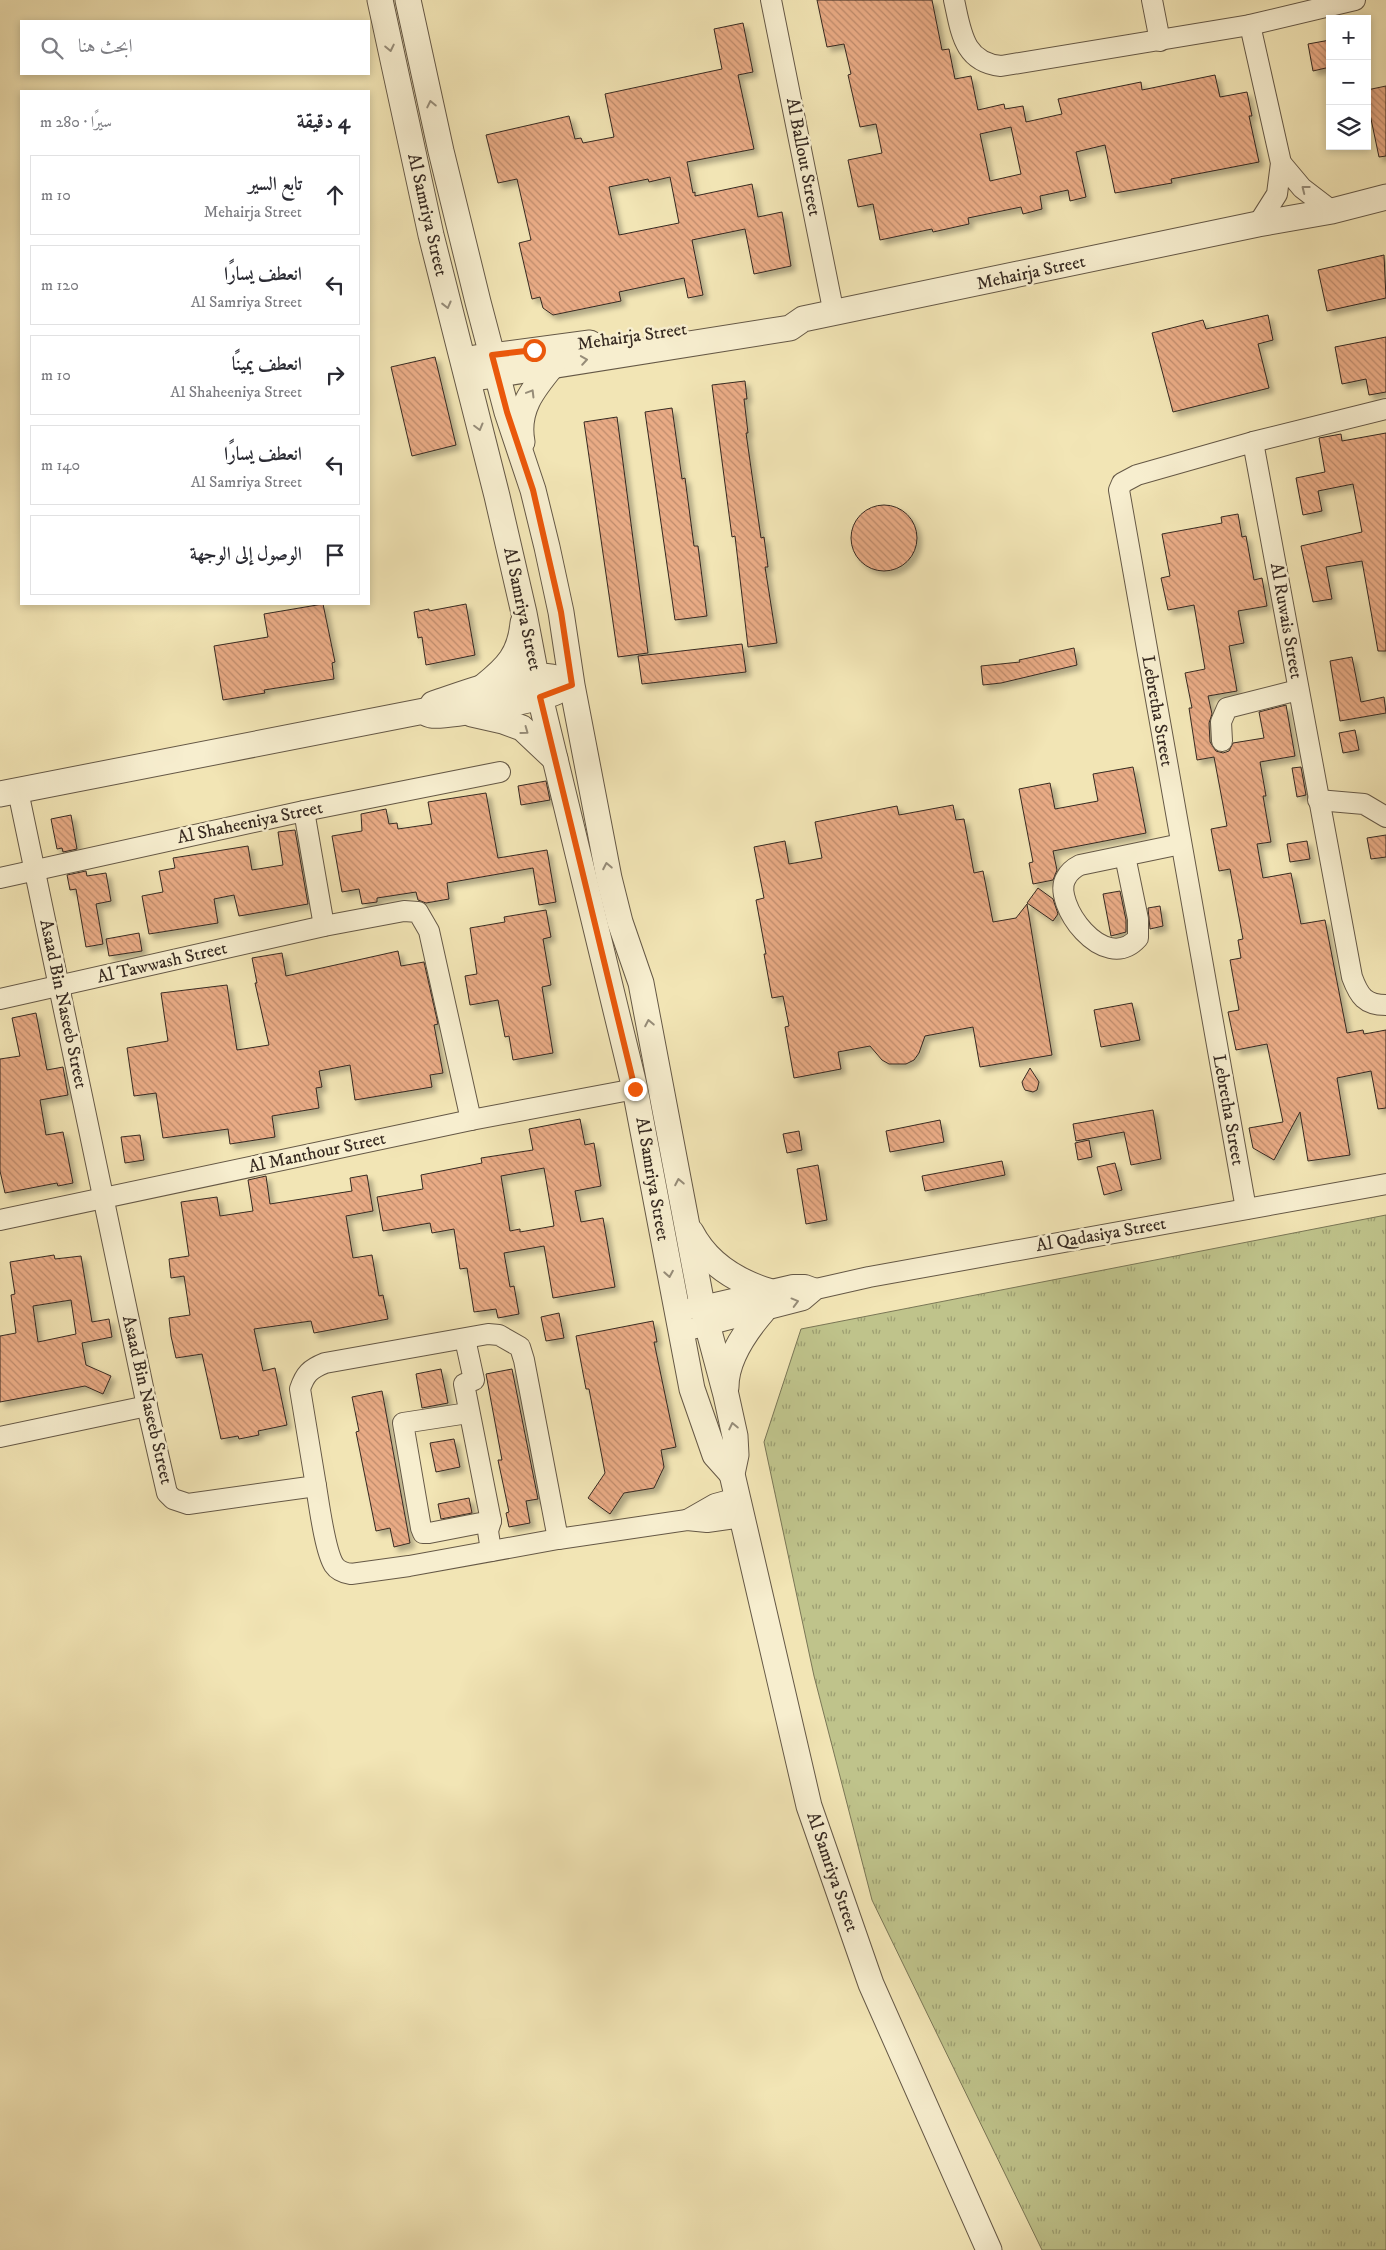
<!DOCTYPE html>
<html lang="ar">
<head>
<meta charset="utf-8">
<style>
  :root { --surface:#fff; --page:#f7f7f7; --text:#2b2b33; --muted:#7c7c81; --line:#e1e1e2 }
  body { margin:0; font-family:"IM FELL DW Pica",Amiri,serif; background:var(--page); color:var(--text); direction:rtl }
  .controls { position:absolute; right:15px; top:15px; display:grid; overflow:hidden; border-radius:0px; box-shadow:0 2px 8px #0003 }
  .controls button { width:45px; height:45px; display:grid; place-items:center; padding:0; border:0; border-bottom:1px solid var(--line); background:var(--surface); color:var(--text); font:25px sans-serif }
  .stop { position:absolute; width:15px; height:15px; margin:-11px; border:4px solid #ea580c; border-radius:50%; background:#fff }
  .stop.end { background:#ea580c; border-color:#fff; box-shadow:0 1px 5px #0008 }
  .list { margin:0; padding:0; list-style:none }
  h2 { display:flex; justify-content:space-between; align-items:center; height:65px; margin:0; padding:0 20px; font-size:21px }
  h2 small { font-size:16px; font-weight:400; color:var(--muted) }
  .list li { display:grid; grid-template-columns:32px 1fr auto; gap:15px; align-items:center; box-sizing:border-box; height:80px; margin:0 10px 10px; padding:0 10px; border:1px solid var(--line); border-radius:0px }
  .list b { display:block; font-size:19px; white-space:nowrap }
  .list p { margin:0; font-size:16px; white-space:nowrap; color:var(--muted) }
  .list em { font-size:16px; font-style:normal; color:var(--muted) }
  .icon { flex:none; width:28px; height:28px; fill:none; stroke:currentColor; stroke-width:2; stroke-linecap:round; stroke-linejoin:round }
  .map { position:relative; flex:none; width:1386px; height:2250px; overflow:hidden; direction:ltr }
  .search { position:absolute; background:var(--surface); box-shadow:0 2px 8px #0003; left:20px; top:20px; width:350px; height:55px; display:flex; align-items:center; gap:12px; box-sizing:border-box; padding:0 18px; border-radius:0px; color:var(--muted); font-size:19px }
  .panel { position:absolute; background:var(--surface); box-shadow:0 2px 8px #0003; left:20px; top:90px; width:350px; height:515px; border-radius:0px; direction:rtl }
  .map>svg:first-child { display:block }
</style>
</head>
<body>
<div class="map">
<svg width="1386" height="2250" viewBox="0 0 1386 2250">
  <defs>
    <pattern id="grass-tufts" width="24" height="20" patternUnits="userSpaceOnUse" patternTransform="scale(1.25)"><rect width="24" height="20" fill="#bfc38b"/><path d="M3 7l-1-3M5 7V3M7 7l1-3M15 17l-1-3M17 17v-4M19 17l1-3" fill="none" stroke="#9c9e71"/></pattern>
    <pattern id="building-back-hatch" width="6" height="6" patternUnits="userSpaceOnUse" patternTransform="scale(1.25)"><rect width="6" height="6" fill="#e9ab85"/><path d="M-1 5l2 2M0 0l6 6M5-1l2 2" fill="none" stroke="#be8b6c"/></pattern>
    <filter id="shadow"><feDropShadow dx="4.5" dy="4.5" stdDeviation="2.5" flood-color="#0004"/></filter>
  </defs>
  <rect width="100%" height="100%" fill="#f2e5b5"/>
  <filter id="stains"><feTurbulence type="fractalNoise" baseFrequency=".004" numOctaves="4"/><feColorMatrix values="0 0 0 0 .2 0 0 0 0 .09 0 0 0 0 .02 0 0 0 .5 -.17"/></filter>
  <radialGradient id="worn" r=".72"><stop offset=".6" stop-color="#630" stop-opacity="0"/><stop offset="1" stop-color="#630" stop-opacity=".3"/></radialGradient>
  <path fill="url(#grass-tufts)" stroke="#7a7656" d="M1386 1215V2250H1042L872 1900 814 1676 764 1442 801 1329Z"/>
  <g fill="url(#building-back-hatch)" stroke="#362921" fill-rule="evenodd" filter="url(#shadow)">
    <path d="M817 0H932L942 50 949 49 955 79 971 76 978 110 1004 104 1005 109 1023 106 1026 122 1062 114 1058 99 1141 82 1142 90 1215 75 1220 97 1247 92 1252 116H1249L1259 162 1171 179 1172 183 1115 193 1105 145 1076 152 1086 197 1070 201 1068 190 1040 196 1042 209 1023 214 1021 207 968 218 969 224 933 232 932 229 880 240 873 204 858 207 848 160 882 153 876 124 860 127 848 75 851 74 844 44 827 47ZM1011 127 1021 174 990 181 980 134Z"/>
    <path d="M743 23 753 72 738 75 754 149 687 162 693 193 695 192V196L752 184 758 217 782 212 791 266 754 274 745 229 692 240 703 295 688 298 684 278 619 292 621 301 553 315 543 308 540 297 532 299 519 243 531 240 517 179 498 183 486 135 569 116 575 139 581 138 583 143 614 137 605 94 722 69 714 29ZM670 177 679 223 619 235 609 187 648 179 649 182Z"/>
    <path d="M1330 40V67L1313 71 1308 44Z"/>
    <path d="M1386 86V156L1379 157 1367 100V90Z"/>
    <path d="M1384 255 1386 298 1327 311 1318 270Z"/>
    <path d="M1268 315 1273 340 1258 344 1269 388 1173 412 1152 333 1203 320 1206 329Z"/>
    <path d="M1386 337V392L1369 395 1366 379 1342 384 1335 347Z"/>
    <path d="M435 357 456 445 412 456 391 367Z"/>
    <path d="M745 381 747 399H744L748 433H746L761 538 764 537 768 567H765L777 643 748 647 735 536 732 537 712 385Z"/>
    <path d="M672 408 682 479 685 478 694 546H698L707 616 675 620 645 412Z"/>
    <path d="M617 417 648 653 618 657 584 422Z"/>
    <path d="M1386 433V651H1378L1362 561 1326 567 1332 599 1313 602 1301 546 1362 532 1353 484 1318 491 1322 511 1303 515 1296 478 1325 472 1319 438 1341 434 1342 441Z"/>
    <circle cx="884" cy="538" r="33"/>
    <path d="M1238 514 1242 537 1246 536 1254 580 1262 578 1267 606 1238 611 1244 643 1229 646 1237 691 1208 696 1212 714 1209 723 1210 742 1216 751 1223 753 1229 751 1233 743 1264 738 1259 712 1286 705 1295 756 1260 762 1266 796H1263L1271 842 1257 844 1263 878 1291 873 1301 924 1325 920 1347 1033 1363 1030 1364 1034 1386 1030V1108L1378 1109 1371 1071 1337 1078 1350 1155 1308 1161 1300 1112 1274 1160 1253 1148 1249 1128 1283 1122 1267 1044 1236 1050 1228 1012 1239 1010 1230 960 1241 958 1238 940 1243 939 1230 869 1219 871 1211 829 1227 826 1214 757 1197 760 1189 708H1192L1185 673 1205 669 1194 605 1168 610 1161 578 1170 576 1162 534 1222 523 1221 517Z"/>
    <path d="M323 604 335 662 332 663 334 679 264 690 265 693 223 700 214 646 268 637 264 614Z"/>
    <path d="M466 604 475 655 426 665 422 637 418 638 414 612 429 609V611Z"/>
    <path d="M742 644 746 672 642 684 638 656Z"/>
    <path d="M1074 648 1077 665 1001 683 983 685 981 666 1020 662 1019 660Z"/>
    <path d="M1352 657 1361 702 1384 697 1386 713 1340 721 1330 661Z"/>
    <path d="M1355 730 1359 750 1343 753 1339 733Z"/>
    <path d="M1133 767 1146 833 1053 851 1057 870 1053 880 1033 884 1029 863 1033 862 1019 789 1050 783 1055 809 1098 801 1093 774Z"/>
    <path d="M1301 767 1306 795 1297 797 1292 768Z"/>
    <path d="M546 781 550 800 521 805 518 786Z"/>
    <path d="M486 793 498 858 547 850 556 902 539 905 533 868 447 883 449 899 426 903 418 900 416 892 377 898V902L362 904 359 889 342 892 332 836 362 831 361 814 386 809 389 824 397 823 398 829 432 824 428 802Z"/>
    <path d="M953 805 956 820 964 819 974 873 983 871 993 922 1016 918 1027 904 1052 1055 980 1067 973 1027 925 1036 919 1053 914 1060 906 1064H889L882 1060 870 1046 838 1052 841 1069 794 1078 785 1027 789 1026 783 996 772 998 764 954H766L756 900 764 898 754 847 785 841 789 864 822 858 815 822 897 806 899 815Z"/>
    <path d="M71 815 77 849 63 852 62 848 57 849 51 819Z"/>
    <path d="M295 830 308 904 239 916 234 895 214 899 218 923 149 934 142 896 163 892 159 871 175 868 173 858 248 846 252 870 283 865 278 832Z"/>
    <path d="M1386 835V857L1371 859 1367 838Z"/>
    <path d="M1307 841 1310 859 1290 862 1287 844Z"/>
    <path d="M86 871 87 876 106 873 111 901 96 904 103 944 86 947 76 889 70 890 67 875Z"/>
    <path d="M1038 888 1053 899 1058 914 1053 921 1027 903Z"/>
    <path d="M1120 891 1126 920V932L1111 936 1103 894Z"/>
    <path d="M1160 906 1163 926 1150 929 1148 908Z"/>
    <path d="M546 910 551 937 543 939 551 985 542 987 553 1053 513 1060 509 1036 505 1037 498 1000 470 1005 465 976 477 974 470 928 505 922 504 917Z"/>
    <path d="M139 933 142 951 109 956 106 939Z"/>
    <path d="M398 951 401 966 424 962 438 1024 434 1025 443 1073 430 1075 432 1087 355 1100 350 1065 319 1071 322 1087 316 1088 319 1108 272 1116 275 1137 230 1144 228 1129 163 1138 156 1093 134 1096 127 1048 168 1041 161 993 227 985 237 1050 269 1045 255 983H257L252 958 282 953 286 976Z"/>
    <path d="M1132 1003 1140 1040 1101 1047 1094 1010Z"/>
    <path d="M36 1013 47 1070 63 1067 68 1095 40 1100 46 1135 63 1132 73 1183 58 1186 57 1183 5 1193 0 1171V1059L20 1056 12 1018Z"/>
    <path d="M1030 1068 1039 1082 1037 1090 1033 1092 1025 1090 1023 1086 1022 1082Z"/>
    <path d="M1153 1110 1161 1159 1131 1165 1124 1132 1076 1141 1073 1124Z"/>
    <path d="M580 1119 585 1145 594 1143 601 1186 575 1191 581 1222 603 1218 615 1287 553 1298 544 1246 504 1253 510 1287 514 1286 519 1314 498 1318 496 1309 474 1312 467 1268 460 1269 454 1229 432 1233 430 1223 383 1231 377 1197 423 1189 421 1175 482 1163 481 1158 533 1150 529 1129ZM544 1168 554 1226 520 1232V1229L510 1231 501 1176Z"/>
    <path d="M940 1120 944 1142 890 1152 886 1131Z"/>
    <path d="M799 1131 802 1150 787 1153 783 1134Z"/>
    <path d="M140 1135 144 1160 125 1163 121 1137Z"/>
    <path d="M1089 1140 1092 1157 1078 1160 1075 1143Z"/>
    <path d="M1002 1161 1005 1175 925 1191 922 1176Z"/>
    <path d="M1115 1163 1122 1190 1104 1195 1097 1167Z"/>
    <path d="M818 1165 827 1220 806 1224 797 1169Z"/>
    <path d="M367 1175 373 1211 346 1216 353 1258 372 1255 379 1296 383 1295 388 1319 314 1333 311 1321 254 1329 263 1371 275 1368 287 1425 258 1431 259 1435 239 1439 238 1436 221 1439 202 1354 176 1358 171 1336 169 1318 190 1315 184 1276 171 1278 169 1259 189 1256 181 1202 217 1197 220 1216 253 1211 248 1180 266 1176 270 1204 352 1191 350 1178Z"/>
    <path d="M54 1255 55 1259 81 1256 92 1322 109 1319 112 1337 82 1343 86 1365 111 1376 103 1394 85 1386 0 1402V1336L16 1333 11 1295 15 1294 10 1262ZM71 1300 76 1334 38 1342 33 1306Z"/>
    <path d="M559 1313 564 1338 546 1341 541 1317Z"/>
    <path d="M653 1321 657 1342H654L676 1447 661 1450 664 1467 654 1488 624 1493 610 1514 588 1498 605 1473 589 1389H586L576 1336Z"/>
    <path d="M441 1369 448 1403 422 1408 416 1374Z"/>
    <path d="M512 1369 538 1499 526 1501 530 1523 509 1527 506 1513 509 1512 498 1460H502L486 1374Z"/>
    <path d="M382 1391 410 1543 394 1547 390 1528 376 1531 356 1432 359 1431 352 1397Z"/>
    <path d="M454 1439 460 1467 436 1472 430 1443Z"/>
    <path d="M469 1498 472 1513 441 1519 438 1504Z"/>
  </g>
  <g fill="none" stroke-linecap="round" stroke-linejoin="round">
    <defs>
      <g id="minor">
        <path d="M771 0 834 314"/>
        <path d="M954 0C961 31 963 62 1001 66L1250 25 1355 0"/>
        <path d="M1152 0 1160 41"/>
        <path d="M1250 25 1281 163 1277 194 1258 224"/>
        <path d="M1281 163 1302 188 1332 211"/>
        <path d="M1253 442 1352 977C1359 996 1365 1005 1386 1005"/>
        <path d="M1222 741 1221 722 1227 708 1298 690"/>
        <path d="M18 791 147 1406 167 1493 173 1499 188 1504 316 1486 300 1389C305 1374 310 1369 325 1363L488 1334 499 1335 520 1347 524 1360 558 1539"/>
        <path d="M1318 800 1364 804 1386 817"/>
        <path d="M304 811 324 926"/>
        <path d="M1125 856 1138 919V938C1104 976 1051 902 1066 878 1069 872 1074 868 1080 865L1181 844"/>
        <path d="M0 878 304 811 500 772"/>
        <path d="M0 999 324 926 404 911 418 912 429 931 471 1120"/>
        <path d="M1246 1209 1119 490 1122 483 1137 475 1253 442 1386 409"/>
        <path d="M0 1220 471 1120 635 1089"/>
        <path d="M676 1312 793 1285H805L816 1289"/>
        <path d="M680 1332 803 1300 816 1289 869 1277 1386 1184"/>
        <path d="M465 1339 474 1380 464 1384 491 1521 488 1531 491 1551"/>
        <path d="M468 1413 403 1423 421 1528 423 1533H429L491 1521"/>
        <path d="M0 1437 147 1406"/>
        <path d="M316 1486C319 1504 325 1551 334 1565 338 1571 344 1573 351 1574L409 1566 558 1539 687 1520 707 1522 742 1517"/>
        <path d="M687 1520 715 1504 737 1498"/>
      </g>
      <g id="tertiary">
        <path d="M380 0 431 235 497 496 524 613 540 697 635 1089 692 1389 715 1455 732 1474"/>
        <path d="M408 0 441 151 478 302 507 412 533 490 547 547 561 612 572 685 609 878 620 922 641 983 702 1305 726 1395 735 1436 736 1455 732 1474 809 1806 871 1984 989 2250"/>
        <path d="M476 358 590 343"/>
        <path d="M481 377 790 328 803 319 1258 224 1332 211 1386 197"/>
        <path d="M522 442C516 410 533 389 552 366"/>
        <path d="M484 686C508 667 520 654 523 623"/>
        <path d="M433 704C465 693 520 672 552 677"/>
        <path d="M472 714 503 721 522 728 555 759"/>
        <path d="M0 794 424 711C427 714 427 714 431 715 447 718 540 699 556 692"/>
        <path d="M691 1232C707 1263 736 1281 768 1291"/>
        <path d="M726 1387C726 1359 745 1332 763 1311"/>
      </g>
    </defs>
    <use href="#minor" stroke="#655846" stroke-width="22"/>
    <use href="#tertiary" stroke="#655846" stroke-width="27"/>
    <use href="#minor" stroke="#f7eecf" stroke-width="20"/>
    <use href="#tertiary" stroke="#f7eecf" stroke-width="25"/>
  </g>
  <defs><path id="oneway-chevron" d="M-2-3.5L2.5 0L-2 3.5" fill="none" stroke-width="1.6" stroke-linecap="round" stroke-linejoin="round" transform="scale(1.25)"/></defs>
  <g stroke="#968c78">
    <use href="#oneway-chevron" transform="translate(390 48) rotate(78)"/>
    <use href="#oneway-chevron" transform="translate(431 104) rotate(-102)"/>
    <use href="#oneway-chevron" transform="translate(1305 189) rotate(-142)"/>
    <use href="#oneway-chevron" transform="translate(447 305) rotate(76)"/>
    <use href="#oneway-chevron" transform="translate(584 360) rotate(-9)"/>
    <use href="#oneway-chevron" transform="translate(531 393) rotate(-59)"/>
    <use href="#oneway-chevron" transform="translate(479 427) rotate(75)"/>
    <use href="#oneway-chevron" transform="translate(525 731) rotate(36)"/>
    <use href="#oneway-chevron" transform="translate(607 866) rotate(-101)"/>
    <use href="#oneway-chevron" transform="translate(649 1023) rotate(-101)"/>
    <use href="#oneway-chevron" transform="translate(679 1182) rotate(-101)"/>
    <use href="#oneway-chevron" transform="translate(669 1274) rotate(80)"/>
    <use href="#oneway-chevron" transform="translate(795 1302) rotate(-15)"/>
    <use href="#oneway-chevron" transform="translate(733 1426) rotate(-102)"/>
  </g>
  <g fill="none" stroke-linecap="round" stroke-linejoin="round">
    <path stroke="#ea580c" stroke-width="6" d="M534 350 492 355 507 412 533 490 561 612 572 685 540 697 635 1089"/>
  </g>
  <g text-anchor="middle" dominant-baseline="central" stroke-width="5" stroke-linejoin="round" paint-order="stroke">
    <g font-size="18" fill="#362921" stroke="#f7eecf">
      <text transform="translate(803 157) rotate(79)">Al Ballout Street</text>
      <text transform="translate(427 215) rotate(77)">Al Samriya Street</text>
      <text transform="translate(1031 273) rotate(-12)">Mehairja Street</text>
      <text transform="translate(632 337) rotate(-8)">Mehairja Street</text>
      <text transform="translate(522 609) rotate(78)">Al Samriya Street</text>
      <text transform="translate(1286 621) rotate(80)">Al Ruwais Street</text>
      <text transform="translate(1157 711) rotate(80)">Lebretha Street</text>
      <text transform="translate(250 823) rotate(-12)">Al Shaheeniya Street</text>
      <text transform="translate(162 963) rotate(-13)">Al Tawwash Street</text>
      <text transform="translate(63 1004) rotate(78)">Asaad Bin Naseeb Street</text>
      <text transform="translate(1228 1110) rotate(80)">Lebretha Street</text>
      <text transform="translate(317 1153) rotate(-12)">Al Manthour Street</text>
      <text transform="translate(652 1179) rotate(80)">Al Samriya Street</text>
      <text transform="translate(1101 1235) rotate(-10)">Al Qadasiya Street</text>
      <text transform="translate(147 1400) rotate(77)">Asaad Bin Naseeb Street</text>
      <text transform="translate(832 1872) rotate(71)">Al Samriya Street</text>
    </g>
  </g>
  <rect width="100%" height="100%" filter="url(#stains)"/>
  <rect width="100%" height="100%" fill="url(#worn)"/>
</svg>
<div class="controls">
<button>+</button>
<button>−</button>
<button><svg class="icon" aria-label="layers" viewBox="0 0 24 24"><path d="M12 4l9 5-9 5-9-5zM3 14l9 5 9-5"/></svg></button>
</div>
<div class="stop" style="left:534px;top:350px"></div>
<div class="stop end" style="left:635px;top:1089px"></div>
<div class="search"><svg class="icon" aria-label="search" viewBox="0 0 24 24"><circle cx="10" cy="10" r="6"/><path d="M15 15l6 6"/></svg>ابحث هنا</div>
<section class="panel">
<h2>4 دقيقة<small>سيرًا · 280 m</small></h2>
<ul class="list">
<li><svg class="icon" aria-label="ahead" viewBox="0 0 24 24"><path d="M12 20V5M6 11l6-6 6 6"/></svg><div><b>تابع السير</b><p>Mehairja Street</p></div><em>10 m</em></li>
<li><svg class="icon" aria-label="left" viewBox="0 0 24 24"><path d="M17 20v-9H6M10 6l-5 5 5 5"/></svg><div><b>انعطف يسارًا</b><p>Al Samriya Street</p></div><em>120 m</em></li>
<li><svg class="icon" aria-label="right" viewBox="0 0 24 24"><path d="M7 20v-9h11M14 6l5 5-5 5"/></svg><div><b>انعطف يمينًا</b><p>Al Shaheeniya Street</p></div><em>10 m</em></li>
<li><svg class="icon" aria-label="left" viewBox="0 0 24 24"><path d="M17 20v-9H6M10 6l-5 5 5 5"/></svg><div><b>انعطف يسارًا</b><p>Al Samriya Street</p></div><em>140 m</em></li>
<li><svg class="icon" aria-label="arrive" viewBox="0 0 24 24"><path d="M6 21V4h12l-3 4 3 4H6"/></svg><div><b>الوصول إلى الوجهة</b></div></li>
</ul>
</section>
</div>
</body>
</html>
